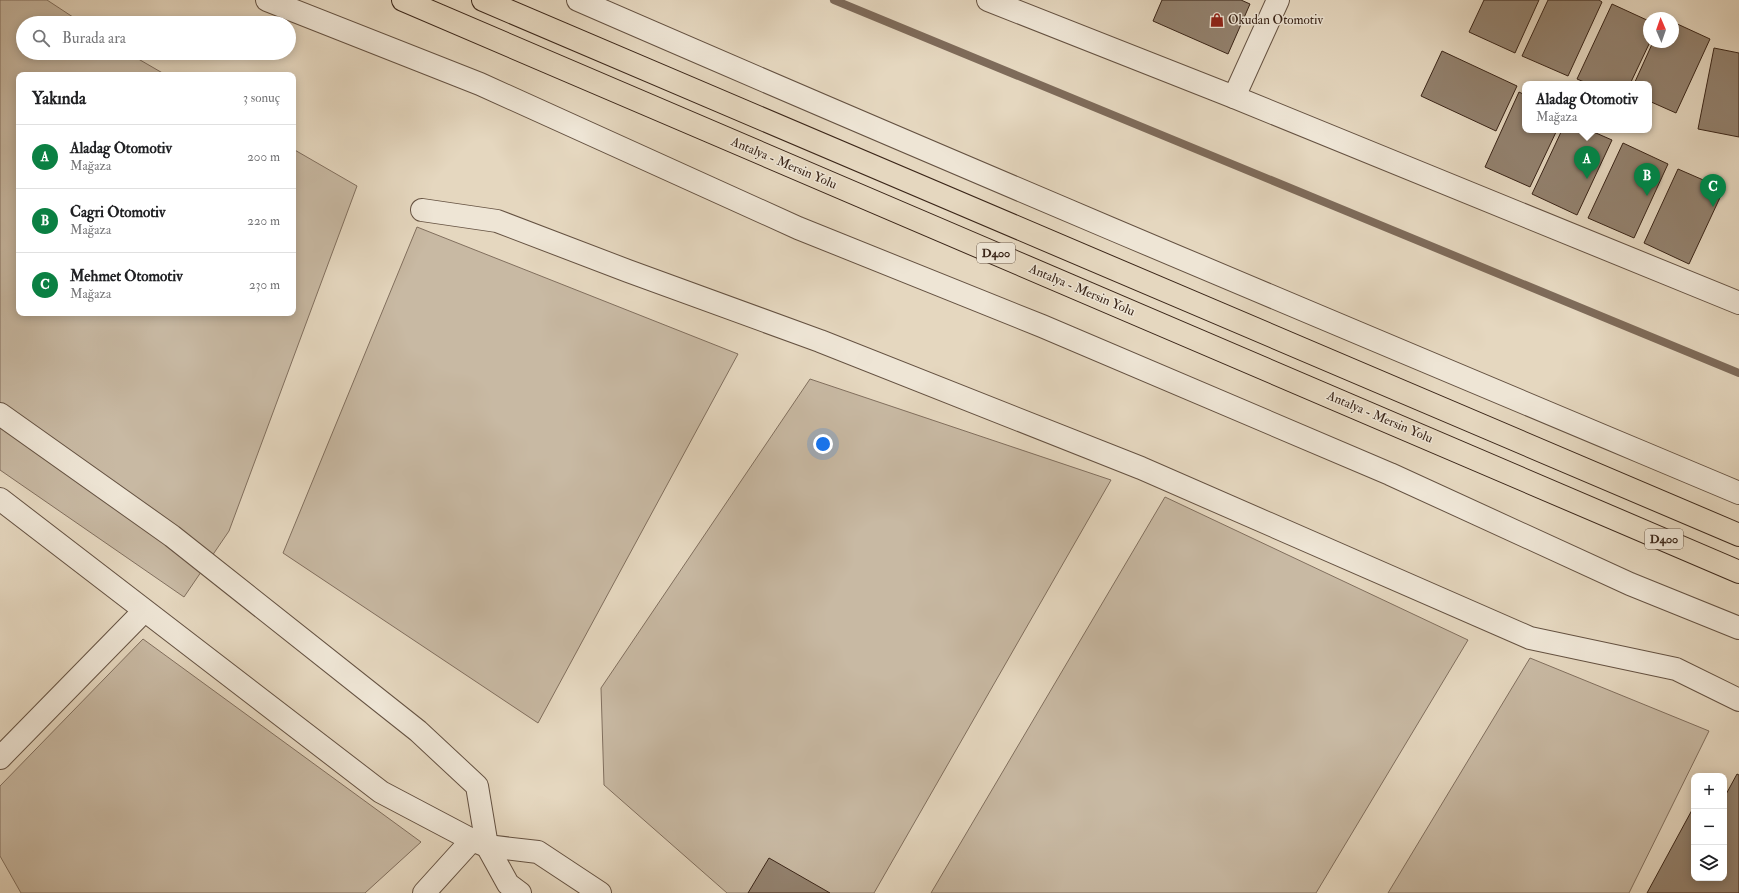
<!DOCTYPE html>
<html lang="tr">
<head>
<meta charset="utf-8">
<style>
  :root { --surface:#fff; --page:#f6f6f6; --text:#202124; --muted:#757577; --line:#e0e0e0; --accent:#0b8043 }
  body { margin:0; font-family:"IM FELL Double Pica",serif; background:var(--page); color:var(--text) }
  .controls { position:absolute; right:12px; bottom:12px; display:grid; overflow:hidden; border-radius:8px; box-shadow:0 2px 10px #0003 }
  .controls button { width:36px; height:36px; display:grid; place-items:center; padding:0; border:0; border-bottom:1px solid var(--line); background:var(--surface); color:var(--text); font:20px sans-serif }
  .compass { position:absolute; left:1643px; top:12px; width:36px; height:36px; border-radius:50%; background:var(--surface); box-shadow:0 2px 10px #0003; rotate:358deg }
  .you { position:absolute; left:823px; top:444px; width:14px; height:14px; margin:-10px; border:3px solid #fff; border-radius:50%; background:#1a73e8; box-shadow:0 0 0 6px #1a73e833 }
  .badge { display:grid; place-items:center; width:26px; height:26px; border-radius:50%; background:var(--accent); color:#fff; font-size:13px; font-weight:700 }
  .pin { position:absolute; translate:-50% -33px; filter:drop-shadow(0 1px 2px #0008) }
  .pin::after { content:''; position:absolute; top:21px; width:14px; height:12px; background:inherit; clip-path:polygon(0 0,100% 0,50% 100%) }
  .popup { position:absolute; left:1522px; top:81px; width:130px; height:52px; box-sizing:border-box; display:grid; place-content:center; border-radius:8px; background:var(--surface); filter:drop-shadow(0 1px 3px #0005); font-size:13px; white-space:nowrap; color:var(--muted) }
  .popup b { font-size:15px; color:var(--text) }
  .popup::after { content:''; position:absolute; left:50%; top:100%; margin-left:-8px; border:8px solid transparent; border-top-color:var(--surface) }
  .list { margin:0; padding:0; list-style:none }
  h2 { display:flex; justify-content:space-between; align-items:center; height:52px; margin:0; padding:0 16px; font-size:17px }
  h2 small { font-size:13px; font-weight:400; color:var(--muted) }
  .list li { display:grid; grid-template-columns:26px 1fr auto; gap:12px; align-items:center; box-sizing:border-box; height:64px; padding:0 16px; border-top:1px solid var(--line) }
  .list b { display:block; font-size:15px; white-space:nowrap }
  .list p { margin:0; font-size:13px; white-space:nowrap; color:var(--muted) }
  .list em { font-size:13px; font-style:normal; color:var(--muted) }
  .icon { flex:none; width:22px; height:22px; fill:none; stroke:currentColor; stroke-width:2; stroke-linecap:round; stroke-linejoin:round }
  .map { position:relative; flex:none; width:1739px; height:893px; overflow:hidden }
  .search { position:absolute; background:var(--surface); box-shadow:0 2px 10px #0003; left:16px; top:16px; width:280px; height:44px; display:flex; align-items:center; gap:10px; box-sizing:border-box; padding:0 14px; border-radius:22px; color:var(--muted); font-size:15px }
  .panel { position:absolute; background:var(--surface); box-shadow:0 2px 10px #0003; left:16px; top:72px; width:280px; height:244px; border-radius:8px }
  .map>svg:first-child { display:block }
</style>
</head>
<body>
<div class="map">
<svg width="1739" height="893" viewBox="0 0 1739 893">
  <rect width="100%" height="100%" fill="#e5d7bf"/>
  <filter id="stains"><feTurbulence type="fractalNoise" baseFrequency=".005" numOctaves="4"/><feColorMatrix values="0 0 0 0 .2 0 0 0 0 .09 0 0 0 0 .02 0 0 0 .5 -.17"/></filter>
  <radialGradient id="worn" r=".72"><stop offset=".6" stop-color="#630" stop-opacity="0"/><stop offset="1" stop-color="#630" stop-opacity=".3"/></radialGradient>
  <g fill="#c8b9a3" stroke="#816f5e">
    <path d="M0 0H47L82 23H23V53H128L166 75H19V313H293V149L357 186 229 531 184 597 0 470Z"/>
    <path d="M417 227 738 354 538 723 283 553Z"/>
    <path d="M810 379 1111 480 874 893H727L604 785 601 688Z"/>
    <path d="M1165 497 1468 640 1316 893H931Z"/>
    <path d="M143 639 421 842 365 893H21L0 856V786Z"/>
    <path d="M1530 658 1709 731 1629 893H1388Z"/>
  </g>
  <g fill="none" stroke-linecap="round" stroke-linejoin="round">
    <path stroke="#7e6b5a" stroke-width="8" d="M834 0 1739 373"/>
  </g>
  <g fill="#93826f" stroke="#3a2518">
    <path d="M1162 0H1241L1250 4 1228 54 1153 21Z"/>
    <path d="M1484 0H1539L1515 53 1469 32Z"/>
    <path d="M1548 0H1599L1602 2 1568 76 1522 56Z"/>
    <path d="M1612 4 1649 21 1650 42 1630 84H1589L1577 79Z"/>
    <path d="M1673 22 1710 39 1676 113 1649 101V84H1634L1653 42H1673Z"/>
    <path d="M1714 48 1739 53V137L1698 129Z"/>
    <path d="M1442 51 1517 86 1496 131 1421 96Z"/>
    <path d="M1519 92 1525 95V130H1557L1530 187 1485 167Z"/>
    <path d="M1562 130H1589L1612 140 1577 215 1532 194Z"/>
    <path d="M1623 143 1668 164 1634 238 1588 218Z"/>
    <path d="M1678 169 1724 189 1689 264 1644 243Z"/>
    <path d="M1737 774 1739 775V893H1647L1692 810 1694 811V878H1724V798Z"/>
    <path d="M769 858 830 893H748Z"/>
  </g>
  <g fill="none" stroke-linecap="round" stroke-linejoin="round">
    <defs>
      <g id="minor">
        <path d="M988 0 1234 97 1739 303"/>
        <path d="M1234 97 1278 0"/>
        <path d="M422 210 497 221 628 271 820 341 1141 468 1530 638 1676 669 1739 700"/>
        <path d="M0 414 172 536 418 731 477 786 487 846 508 884 520 893"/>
        <path d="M0 499 381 792 472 840 487 846 538 852 600 893"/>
        <path d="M0 758 144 611"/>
        <path d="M424 893 472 840"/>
      </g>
      <g id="tertiary">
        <path d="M267 0 480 84 798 228 1042 326 1390 474 1630 584 1739 628"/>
        <path d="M578 0C964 168 1351 330 1739 493"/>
      </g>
      <g id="trunk">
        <path d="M403 0 1739 572"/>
        <path d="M483 0 1739 535"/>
      </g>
    </defs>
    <use href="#minor" stroke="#655242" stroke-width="24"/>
    <use href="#tertiary" stroke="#655242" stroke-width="24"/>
    <use href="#trunk" stroke="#3a2518" stroke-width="24"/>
    <use href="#minor" stroke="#eee5d5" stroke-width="22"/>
    <use href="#tertiary" stroke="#eee5d5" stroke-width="22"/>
    <use href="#trunk" stroke="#e5d7bf" stroke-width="22"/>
  </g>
  <defs>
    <symbol id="shop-bare" viewBox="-9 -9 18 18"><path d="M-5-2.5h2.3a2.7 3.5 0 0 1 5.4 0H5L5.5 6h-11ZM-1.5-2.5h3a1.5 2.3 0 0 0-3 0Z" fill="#8f2418" stroke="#eee5d5" stroke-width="2.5" paint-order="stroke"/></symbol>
  </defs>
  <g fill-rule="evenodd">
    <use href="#shop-bare" x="1207" y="10" width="20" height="20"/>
  </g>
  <g text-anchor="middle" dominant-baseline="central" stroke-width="3" stroke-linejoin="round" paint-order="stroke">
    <g fill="#eee5d5" stroke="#705f51" stroke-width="1">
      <rect x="977" y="243" width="38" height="20" rx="3"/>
      <rect x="1645" y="529" width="38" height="20" rx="3"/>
    </g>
    <g font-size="12" font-weight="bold" fill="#3a2518">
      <text x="996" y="253">D400</text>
      <text x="1664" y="539">D400</text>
    </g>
    <g font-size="13" fill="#3a2518" stroke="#eee5d5" text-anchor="start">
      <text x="1228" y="20">Okudan Otomotiv</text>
    </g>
    <g font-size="13" fill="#3a2518" stroke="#eee5d5">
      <text transform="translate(784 163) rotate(23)">Antalya - Mersin Yolu</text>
      <text transform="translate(1082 290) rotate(23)">Antalya - Mersin Yolu</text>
      <text transform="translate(1380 417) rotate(23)">Antalya - Mersin Yolu</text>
    </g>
  </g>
  <rect width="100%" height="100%" filter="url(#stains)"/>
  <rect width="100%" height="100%" fill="url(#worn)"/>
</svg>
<div class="controls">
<button>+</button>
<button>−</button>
<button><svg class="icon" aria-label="layers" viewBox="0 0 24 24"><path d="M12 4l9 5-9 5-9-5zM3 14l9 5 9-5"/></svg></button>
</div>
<svg class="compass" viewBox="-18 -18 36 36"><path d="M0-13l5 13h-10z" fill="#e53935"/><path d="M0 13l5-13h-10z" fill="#757577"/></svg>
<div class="you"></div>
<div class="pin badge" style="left:1587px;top:179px">A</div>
<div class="popup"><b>Aladag Otomotiv</b>Mağaza</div>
<div class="pin badge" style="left:1647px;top:196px">B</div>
<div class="pin badge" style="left:1713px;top:207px">C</div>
<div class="search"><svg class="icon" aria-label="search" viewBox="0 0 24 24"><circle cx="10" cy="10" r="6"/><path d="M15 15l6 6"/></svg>Burada ara</div>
<section class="panel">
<h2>Yakında<small>3 sonuç</small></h2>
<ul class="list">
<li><span class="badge">A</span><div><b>Aladag Otomotiv</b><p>Mağaza</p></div><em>200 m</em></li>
<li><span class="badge">B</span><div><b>Cagri Otomotiv</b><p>Mağaza</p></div><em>220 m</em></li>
<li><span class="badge">C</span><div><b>Mehmet Otomotiv</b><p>Mağaza</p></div><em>230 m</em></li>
</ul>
</section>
</div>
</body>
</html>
